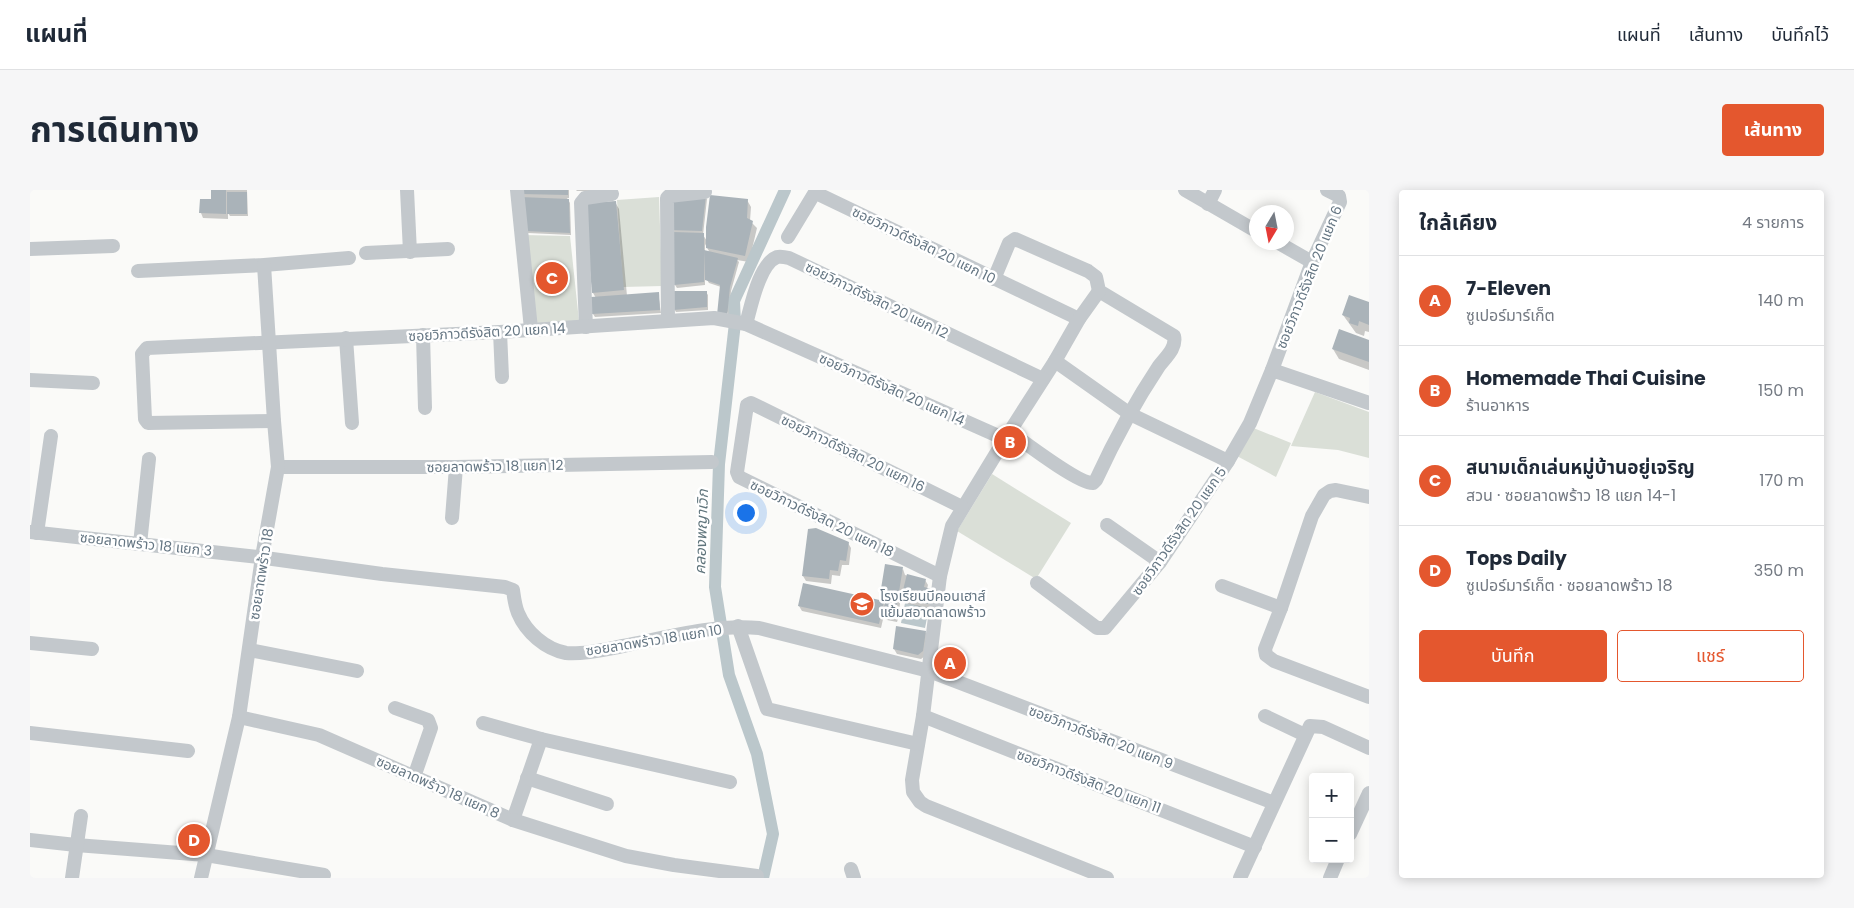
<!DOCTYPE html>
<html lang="th">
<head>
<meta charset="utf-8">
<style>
  :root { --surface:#fff; --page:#f6f6f7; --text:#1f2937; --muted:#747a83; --line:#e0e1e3; --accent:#e4572e }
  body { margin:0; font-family:Poppins,"Noto Sans Thai",sans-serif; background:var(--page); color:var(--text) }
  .controls { position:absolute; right:15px; bottom:15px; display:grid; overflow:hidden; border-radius:5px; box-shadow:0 2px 12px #0003 }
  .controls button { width:45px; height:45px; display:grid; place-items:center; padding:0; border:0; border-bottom:1px solid var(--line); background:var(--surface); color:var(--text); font:25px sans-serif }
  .compass { position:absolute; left:1219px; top:15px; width:45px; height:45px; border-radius:50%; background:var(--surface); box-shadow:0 2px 12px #0003; rotate:190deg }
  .you { position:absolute; left:715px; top:322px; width:18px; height:18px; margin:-12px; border:4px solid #fff; border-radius:50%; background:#1a73e8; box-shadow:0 0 0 8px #1a73e833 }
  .badge { display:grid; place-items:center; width:32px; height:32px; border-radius:50%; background:var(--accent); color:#fff; font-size:16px; font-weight:700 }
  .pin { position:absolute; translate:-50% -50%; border:2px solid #fff; box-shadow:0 1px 5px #0006 }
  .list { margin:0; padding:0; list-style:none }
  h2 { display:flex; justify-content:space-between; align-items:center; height:65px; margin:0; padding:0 20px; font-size:21px }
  h2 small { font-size:16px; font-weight:400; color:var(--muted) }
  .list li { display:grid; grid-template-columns:32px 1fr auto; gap:15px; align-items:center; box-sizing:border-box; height:90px; padding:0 20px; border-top:1px solid var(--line) }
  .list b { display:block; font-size:19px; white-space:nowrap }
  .list p { margin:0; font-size:16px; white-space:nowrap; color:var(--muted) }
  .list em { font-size:16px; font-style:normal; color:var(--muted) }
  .actions { display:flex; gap:10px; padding:15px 20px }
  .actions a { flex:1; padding:11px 0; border:1px solid var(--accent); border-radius:5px; text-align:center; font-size:18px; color:var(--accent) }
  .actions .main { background:var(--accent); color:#fff }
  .map { position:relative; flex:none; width:1339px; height:688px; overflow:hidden; border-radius:5px }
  header { display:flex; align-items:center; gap:30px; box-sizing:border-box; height:70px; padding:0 25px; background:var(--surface); border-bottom:1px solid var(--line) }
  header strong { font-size:24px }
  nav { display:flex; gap:28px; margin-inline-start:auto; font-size:18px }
  .intro { display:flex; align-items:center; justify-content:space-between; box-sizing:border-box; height:120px; padding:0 30px }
  h1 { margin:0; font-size:35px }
  .button { padding:12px 22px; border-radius:5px; background:var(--accent); color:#fff; font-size:18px; font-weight:700 }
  main { display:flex; gap:30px; padding:0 30px }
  aside { flex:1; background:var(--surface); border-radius:5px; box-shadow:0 2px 12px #0003 }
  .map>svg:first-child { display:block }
</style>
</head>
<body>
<header>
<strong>แผนที่</strong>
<nav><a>แผนที่</a><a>เส้นทาง</a><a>บันทึกไว้</a></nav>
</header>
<div class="intro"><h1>การเดินทาง</h1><a class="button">เส้นทาง</a></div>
<main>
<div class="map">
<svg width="1339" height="688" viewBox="0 0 1339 688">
  <rect width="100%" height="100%" fill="#fafaf8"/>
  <g fill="#dadfd7">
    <path d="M629 7 632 96 593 97 587 10Z"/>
    <path d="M494 45 540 46 549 131 504 135Z"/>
    <path d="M1285 202 1339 222V268L1308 260 1261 256Z"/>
    <path d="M1221 237 1261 253 1246 287 1205 265Z"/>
    <path d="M962 284 1041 333 1006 389 927 341Z"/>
  </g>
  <path fill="#bbc7cb" d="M875 413 899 418 895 438 871 433Z"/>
  <g fill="#0003" fill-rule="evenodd">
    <path d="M182 0H217L218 26H200L198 23V29L173 28 171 23 182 11Z"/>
    <path d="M492 0H539V8H537L540 13 541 45 498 43Z"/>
    <path d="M546 0H579L580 1H547Z"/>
    <path d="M675 7 677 9 673 45 677 51 717 10 721 17 720 31 727 38 719 72 707 70 709 72 701 101 699 129 691 97 679 93 675 87V95L647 98 645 95 640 40ZM675 54 680 63 675 62Z"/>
    <path d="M585 12 589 19 597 106 628 103 631 123 565 127 563 124 562 108H566L563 103Z"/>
    <path d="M676 102 678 105V120L646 122 644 119Z"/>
    <path d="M1339 114V142L1335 141 1334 146 1326 143 1313 125Z"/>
    <path d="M1339 151V180L1309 169 1303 159Z"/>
    <path d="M818 353 821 358 819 375H812L810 386 802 385 801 394 776 391 773 386Z"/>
    <path d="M873 379 875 385 895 390 898 395 897 399 901 400 903 405 900 419 875 413 871 407 868 427 856 424V427L868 429 867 432 857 430 854 425 851 438 772 421 769 416 853 412 856 416 857 410H854L851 405Z"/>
    <path d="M895 442 898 447 895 466 891 469 867 464 864 459Z"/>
    <path d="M932 472 934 475 930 486 910 478 908 475Z"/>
  </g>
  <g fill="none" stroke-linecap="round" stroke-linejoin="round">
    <path stroke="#bbc7cb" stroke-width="12" d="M733 688 743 644 727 564 699 485 685 397 689 274 705 133 704 111 755 0"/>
  </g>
  <g fill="#aab3b9">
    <path d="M181 0H196V24L169 23 170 9H181Z"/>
    <path d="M491 0H538V5L491 4Z"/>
    <rect x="197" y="2" width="20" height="22"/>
    <path d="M676 5 672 41 639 40V9Z"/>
    <path d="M680 5 718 9 717 28 723 31 715 66 676 58V37Z"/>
    <path d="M490 7 539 9 540 43 495 41Z"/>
    <path d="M586 11 594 100 562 103 554 13Z"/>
    <path d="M643 42 674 43V92L644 95Z"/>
    <path d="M674 60 708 68 700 97 697 127 687 125 690 95 675 90Z"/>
    <path d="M642 101H677V117L643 120Z"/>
    <path d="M629 102 630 120 562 124 561 107Z"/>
    <path d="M1319 105 1339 112V135L1329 131 1328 136 1319 133 1320 128 1312 125Z"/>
    <path d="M1309 139 1339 150V172L1302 159Z"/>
    <path d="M786 338 819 352 816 371 810 370 808 381 800 380 799 389 772 386 778 339Z"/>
    <path d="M855 374 873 377 865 427 853 425 856 406 850 405Z"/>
    <path d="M877 384 896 389 894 397 901 399 898 414 871 408Z"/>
    <path d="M773 393 854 411 849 434 768 416Z"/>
    <path d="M866 436 896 441 893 461 888 465 863 459Z"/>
    <path d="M912 462 933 471 928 484 907 475Z"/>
  </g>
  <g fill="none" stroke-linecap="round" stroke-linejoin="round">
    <g stroke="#c3c8cc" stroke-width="14">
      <path d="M377 0 380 62"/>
      <path d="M487 0 501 139"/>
      <path d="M1155 0 1226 41"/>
      <path d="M1178 14 1185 0"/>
      <path d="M758 47 784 4H788L1049 129"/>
      <path d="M1247 52 1282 72"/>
      <path d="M0 59 83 56"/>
      <path d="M336 63 418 59"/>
      <path d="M108 81 234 75 319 68"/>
      <path d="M964 89 979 53 985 49 1058 81 1066 87 1069 101 1144 146C1147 158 1135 168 1129 176 1105 212 1084 251 1066 290L1063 293C1049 294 994 252 980 242"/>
      <path d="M1069 101 1049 129 1025 171 975 249 922 336 910 386 893 526 882 590 883 602 890 612 896 616 1077 688"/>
      <path d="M638 130 637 8 639 6 675 2"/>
      <path d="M716 134C721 117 729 74 747 67 751 66 755 67 759 68L1013 189"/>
      <path d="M556 137 551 13 555 8 582 4"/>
      <path d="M470 142 472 187"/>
      <path d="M393 145 395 218"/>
      <path d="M316 148 322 233"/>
      <path d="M1025 171 1100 224 1198 271 1220 233 1242 180 1339 213"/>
      <path d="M1242 180 1282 72 1310 12 1309 6 1297 0"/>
      <path d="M0 190 63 193"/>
      <path d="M244 231 118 233 115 229 112 164 117 158 470 142 684 128 716 134 975 249"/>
      <path d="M248 277H426L682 272"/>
      <path d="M1339 307 1306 300 1300 301 1294 305 1282 326 1251 418 1235 459 1236 465 1244 471 1339 507"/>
      <path d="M422 328 426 277"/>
      <path d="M1077 335 1130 372"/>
      <path d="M0 342 228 367 352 384 475 397 483 400C484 407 485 416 488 423 496 442 515 459 536 463 553 465 577 459 593 456 638 447 684 434 729 438L899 481 1244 613"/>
      <path d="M7 343 21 246"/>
      <path d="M110 354 119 269"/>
      <path d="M910 386 709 287 707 282 717 215 721 213 932 317"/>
      <path d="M1007 393 1067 438H1075L1130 372 1198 271"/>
      <path d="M1192 396 1251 418"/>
      <path d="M708 436 737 519 888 554"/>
      <path d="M0 453 62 459"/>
      <path d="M219 460 327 481"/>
      <path d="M365 518 398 530 401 538 384 587"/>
      <path d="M893 526 1225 657"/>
      <path d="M1235 526 1275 545"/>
      <path d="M209 527 289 545 483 630 511 549 700 592"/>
      <path d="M453 533 511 549"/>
      <path d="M0 543 158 561"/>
      <path d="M497 588 577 614"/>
      <path d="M483 630 596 666 644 675 727 686"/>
      <path d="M1320 644 1339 603"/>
      <path d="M0 650 46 655 176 665 294 685"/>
      <path d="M821 679 824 688"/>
      <path d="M42 688 51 626"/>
      <path d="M171 688 209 527 232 367 248 277 244 231 234 75"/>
      <path d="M1210 688 1280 536 1293 537 1339 558"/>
      <path d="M1300 688 1308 669"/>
    </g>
  </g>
  <defs>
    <symbol id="school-disc" viewBox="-11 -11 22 22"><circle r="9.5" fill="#e4572e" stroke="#fff"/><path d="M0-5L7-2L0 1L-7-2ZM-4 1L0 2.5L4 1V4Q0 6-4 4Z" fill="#fff"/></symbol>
  </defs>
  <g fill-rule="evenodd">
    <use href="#school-disc" x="818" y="400" width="28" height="28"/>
  </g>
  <g text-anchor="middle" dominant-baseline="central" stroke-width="5" stroke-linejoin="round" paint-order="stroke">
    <g font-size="14" fill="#657683" stroke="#fff">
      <text transform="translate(894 55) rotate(26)">ซอยวิภาวดีรังสิต 20 แยก 10</text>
      <text transform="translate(1279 87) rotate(-68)">ซอยวิภาวดีรังสิต 20 แยก 6</text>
      <text transform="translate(847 110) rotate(26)">ซอยวิภาวดีรังสิต 20 แยก 12</text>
      <text transform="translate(457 142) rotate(-3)">ซอยวิภาวดีรังสิต 20 แยก 14</text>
      <text transform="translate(862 199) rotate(24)">ซอยวิภาวดีรังสิต 20 แยก 14</text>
      <text transform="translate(823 263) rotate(26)">ซอยวิภาวดีรังสิต 20 แยก 16</text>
      <text transform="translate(465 276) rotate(-1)">ซอยลาดพร้าว 18 แยก 12</text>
      <text transform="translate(792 328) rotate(26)">ซอยวิภาวดีรังสิต 20 แยก 18</text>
      <text transform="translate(1149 341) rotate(-55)">ซอยวิภาวดีรังสิต 20 แยก 5</text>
      <text transform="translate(116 354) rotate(6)">ซอยลาดพร้าว 18 แยก 3</text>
      <text transform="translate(231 384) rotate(-81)">ซอยลาดพร้าว 18</text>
      <text transform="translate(624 450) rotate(-9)">ซอยลาดพร้าว 18 แยก 10</text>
      <text transform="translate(1071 547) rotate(21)">ซอยวิภาวดีรังสิต 20 แยก 9</text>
      <text transform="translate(1059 591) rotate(21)">ซอยวิภาวดีรังสิต 20 แยก 11</text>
      <text transform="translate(408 597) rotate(24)">ซอยลาดพร้าว 18 แยก 8</text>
    </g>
    <g font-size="14" fill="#657683" stroke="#fff" text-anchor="start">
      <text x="850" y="406">โรงเรียนบีคอนเฮาส์<tspan x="850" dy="16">แย้มสอาดลาดพร้าว</tspan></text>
    </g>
    <g font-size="15" font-style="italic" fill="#60757c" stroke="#fff">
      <text transform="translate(671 342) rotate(-88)">คลองพญาเวิก</text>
    </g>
  </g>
</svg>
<div class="controls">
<button>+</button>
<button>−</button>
</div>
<svg class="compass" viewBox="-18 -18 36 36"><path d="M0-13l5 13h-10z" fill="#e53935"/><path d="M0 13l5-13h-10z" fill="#747a83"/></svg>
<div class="you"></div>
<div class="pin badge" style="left:920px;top:473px">A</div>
<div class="pin badge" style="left:980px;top:252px">B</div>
<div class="pin badge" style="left:522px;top:88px">C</div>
<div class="pin badge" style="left:164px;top:650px">D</div>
</div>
<aside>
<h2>ใกล้เคียง<small>4 รายการ</small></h2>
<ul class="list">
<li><span class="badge">A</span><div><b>7-Eleven</b><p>ซูเปอร์มาร์เก็ต</p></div><em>140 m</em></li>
<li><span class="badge">B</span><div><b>Homemade Thai Cuisine</b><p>ร้านอาหาร</p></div><em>150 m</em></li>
<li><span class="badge">C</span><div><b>สนามเด็กเล่นหมู่บ้านอยู่เจริญ</b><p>สวน · ซอยลาดพร้าว 18 แยก 14-1</p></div><em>170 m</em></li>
<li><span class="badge">D</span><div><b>Tops Daily</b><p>ซูเปอร์มาร์เก็ต · ซอยลาดพร้าว 18</p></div><em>350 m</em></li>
</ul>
<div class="actions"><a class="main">บันทึก</a><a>แชร์</a></div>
</aside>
</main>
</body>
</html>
